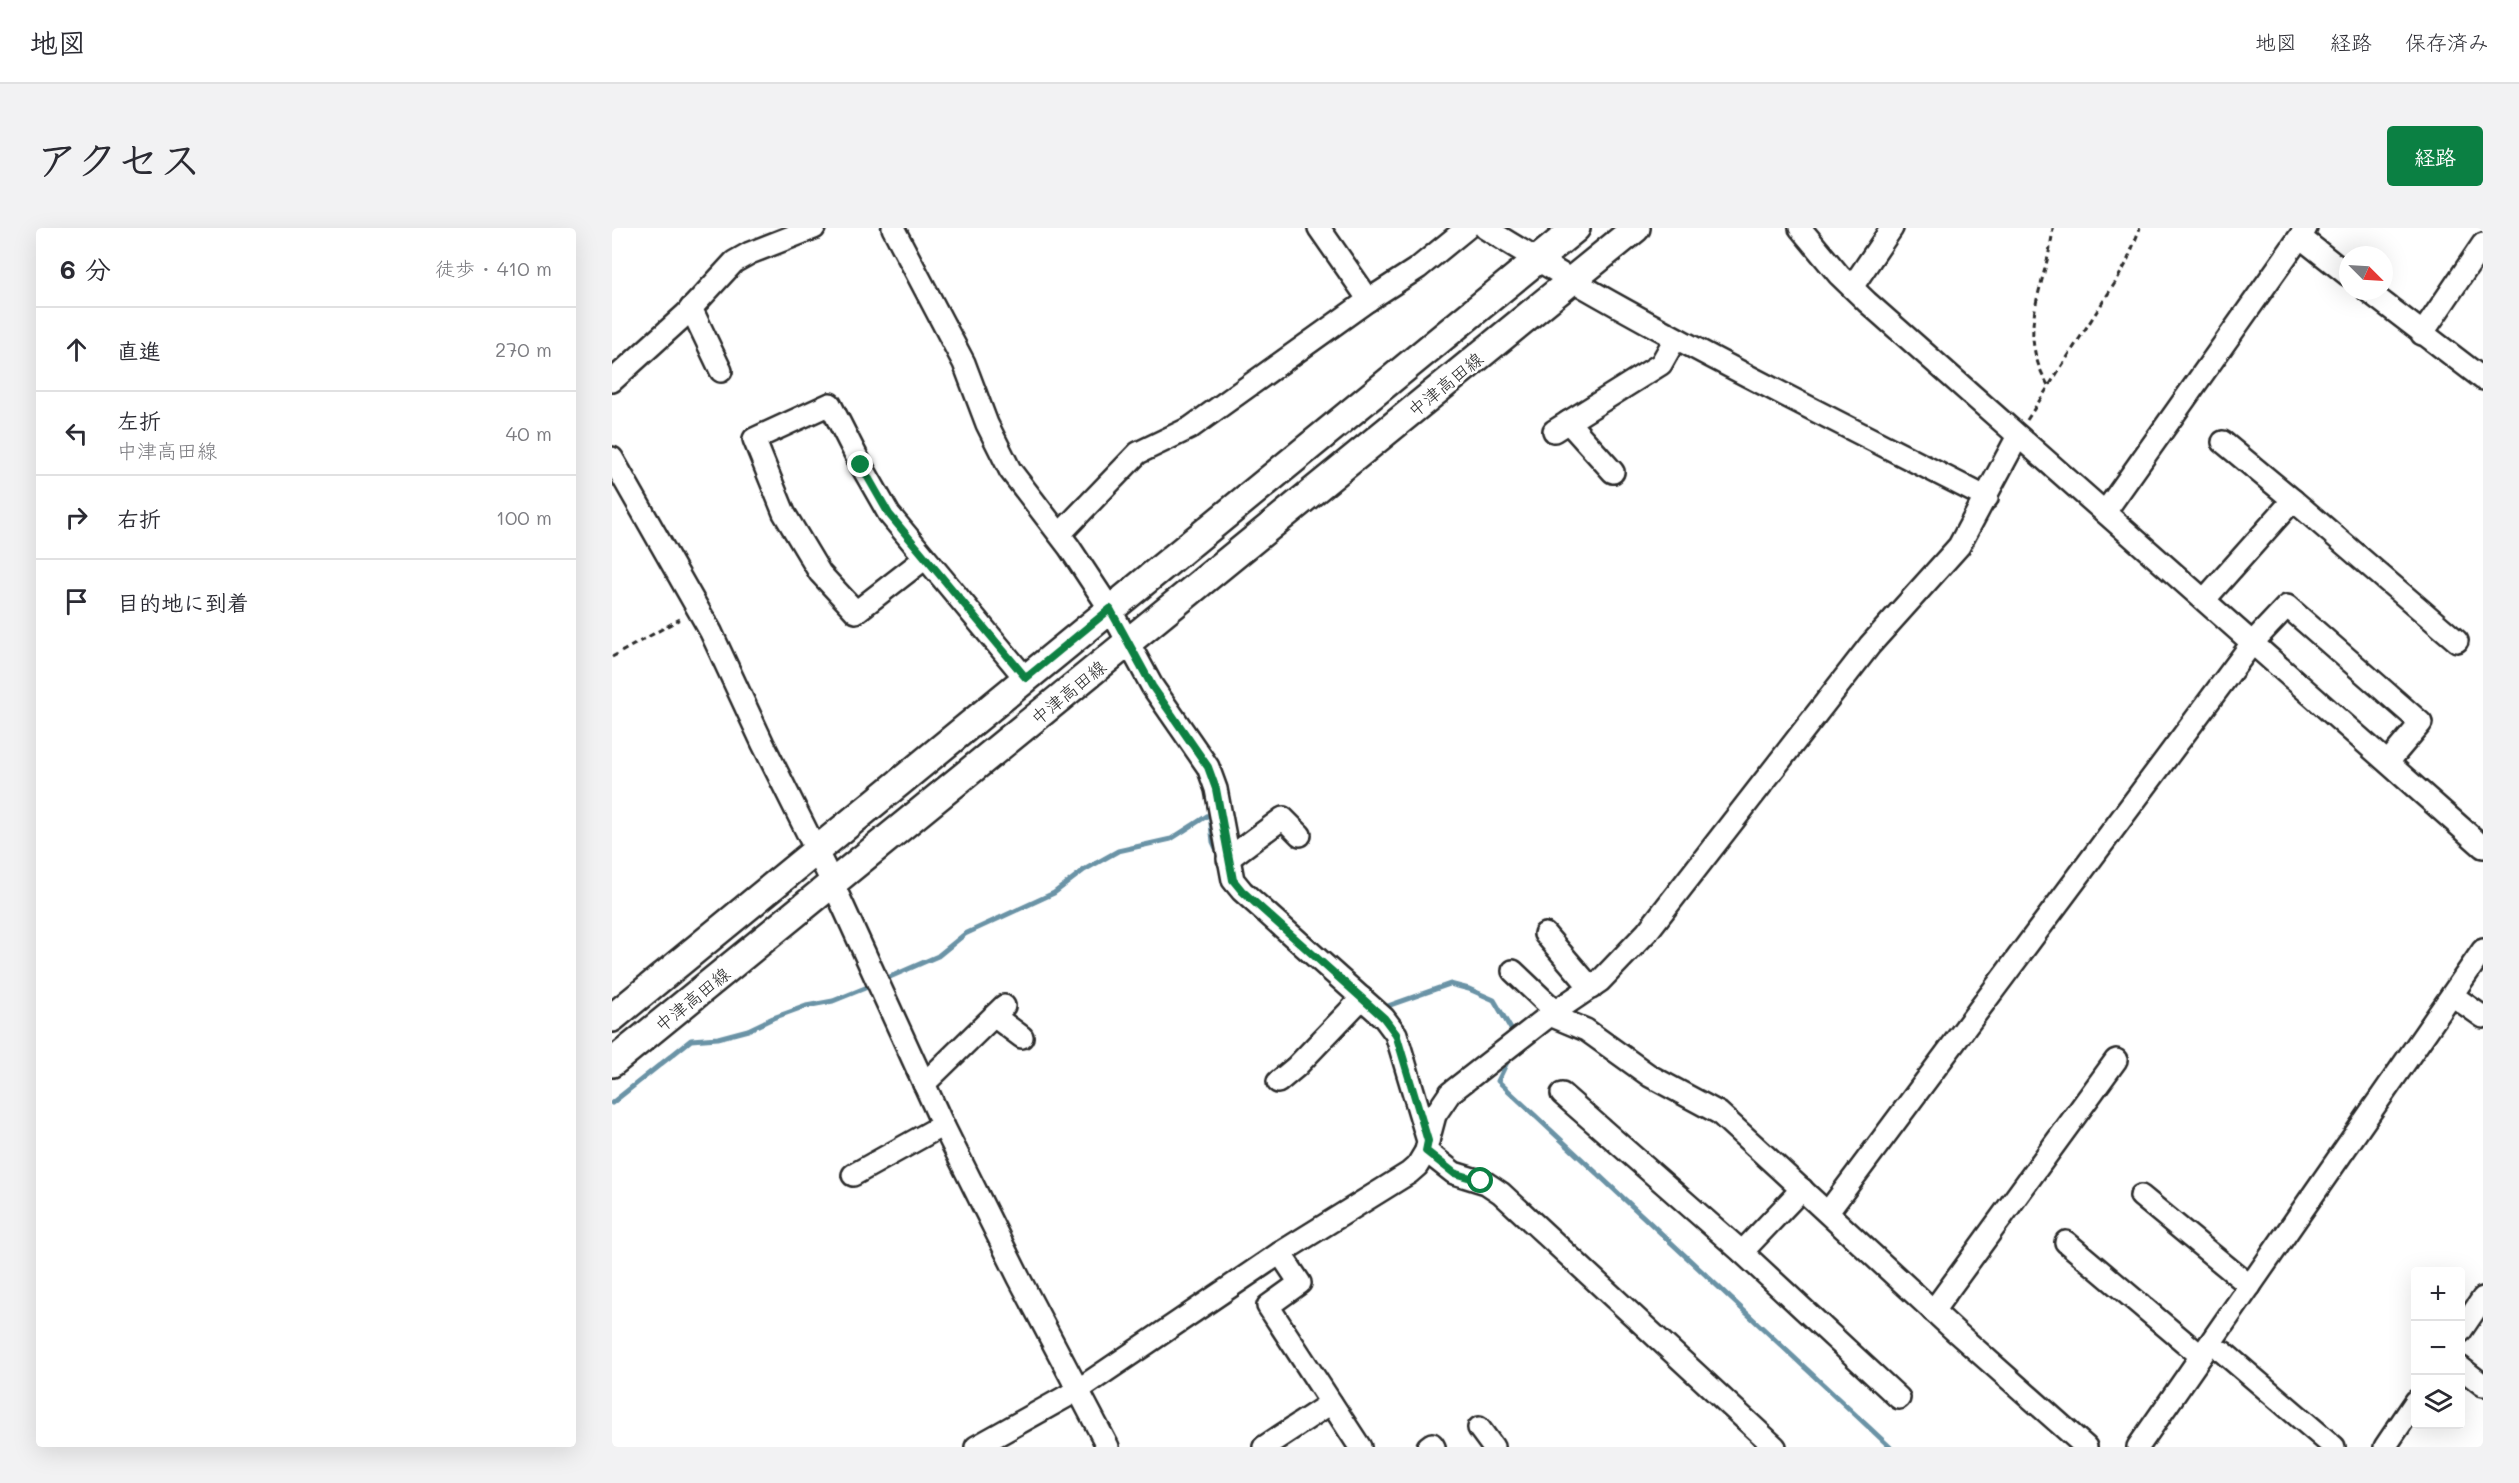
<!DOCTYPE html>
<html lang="ja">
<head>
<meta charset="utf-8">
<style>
  :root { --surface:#fff; --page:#f2f2f3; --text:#2b2b33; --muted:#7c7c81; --line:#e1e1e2; --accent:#0b8043 }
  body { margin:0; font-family:Mali,"Klee One",sans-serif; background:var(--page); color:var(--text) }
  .controls { position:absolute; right:18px; bottom:18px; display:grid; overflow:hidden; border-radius:6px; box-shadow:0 6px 24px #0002 }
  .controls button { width:54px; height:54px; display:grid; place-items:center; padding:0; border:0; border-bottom:2px solid var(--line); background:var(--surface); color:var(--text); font:30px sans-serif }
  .compass { position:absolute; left:1727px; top:18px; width:54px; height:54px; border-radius:50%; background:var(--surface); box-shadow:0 6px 24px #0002; rotate:114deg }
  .stop { position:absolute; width:18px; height:18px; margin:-14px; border:4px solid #0b8043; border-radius:50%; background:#fff }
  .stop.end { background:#0b8043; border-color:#fff; box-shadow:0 2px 6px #0008 }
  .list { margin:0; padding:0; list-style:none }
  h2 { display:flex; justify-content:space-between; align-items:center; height:78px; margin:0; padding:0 24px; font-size:26px }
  h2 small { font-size:20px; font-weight:400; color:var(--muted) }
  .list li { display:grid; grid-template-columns:39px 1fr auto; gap:18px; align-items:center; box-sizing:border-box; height:84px; padding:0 24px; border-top:2px solid var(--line) }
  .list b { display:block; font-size:22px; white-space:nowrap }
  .list p { margin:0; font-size:20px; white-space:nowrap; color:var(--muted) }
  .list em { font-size:20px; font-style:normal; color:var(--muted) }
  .icon { flex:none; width:33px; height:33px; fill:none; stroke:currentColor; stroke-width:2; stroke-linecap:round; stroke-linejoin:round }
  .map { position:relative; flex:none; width:1871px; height:1219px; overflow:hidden; border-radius:6px }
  header { display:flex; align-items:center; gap:36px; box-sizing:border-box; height:84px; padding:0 30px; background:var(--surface); border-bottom:2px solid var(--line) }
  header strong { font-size:28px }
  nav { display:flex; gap:33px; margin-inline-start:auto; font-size:21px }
  .intro { display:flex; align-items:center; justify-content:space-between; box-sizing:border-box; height:144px; padding:0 36px }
  h1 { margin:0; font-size:42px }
  .button { padding:15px 27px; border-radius:6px; background:var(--accent); color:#fff; font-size:21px; font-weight:700 }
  main { display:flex; gap:36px; padding:0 36px }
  aside { flex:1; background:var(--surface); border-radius:6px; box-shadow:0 6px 24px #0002 }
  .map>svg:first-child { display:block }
</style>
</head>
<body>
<header>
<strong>地図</strong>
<nav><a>地図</a><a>経路</a><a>保存済み</a></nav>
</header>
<div class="intro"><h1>アクセス</h1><a class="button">経路</a></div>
<main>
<aside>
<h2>6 分<small>徒歩 · 410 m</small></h2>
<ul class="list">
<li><svg class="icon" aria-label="ahead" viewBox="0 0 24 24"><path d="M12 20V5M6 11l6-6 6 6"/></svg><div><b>直進</b></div><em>270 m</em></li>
<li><svg class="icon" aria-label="left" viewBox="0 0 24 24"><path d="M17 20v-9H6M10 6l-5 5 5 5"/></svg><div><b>左折</b><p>中津高田線</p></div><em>40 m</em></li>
<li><svg class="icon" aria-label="right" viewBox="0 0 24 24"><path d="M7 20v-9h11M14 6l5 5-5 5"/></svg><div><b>右折</b></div><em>100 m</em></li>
<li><svg class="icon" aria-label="arrive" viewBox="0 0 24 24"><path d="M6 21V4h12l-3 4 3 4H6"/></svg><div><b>目的地に到着</b></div></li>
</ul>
</aside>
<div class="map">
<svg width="1871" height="1219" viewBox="0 0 1871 1219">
  <rect width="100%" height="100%" fill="#fff"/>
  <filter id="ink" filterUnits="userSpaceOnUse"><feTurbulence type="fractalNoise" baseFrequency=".0167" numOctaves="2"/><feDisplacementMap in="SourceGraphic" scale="12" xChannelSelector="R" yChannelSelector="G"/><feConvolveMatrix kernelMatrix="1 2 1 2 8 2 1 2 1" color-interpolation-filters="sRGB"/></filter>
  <g filter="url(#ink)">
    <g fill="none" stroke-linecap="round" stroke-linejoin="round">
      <g stroke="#6b93a6" stroke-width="5">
        <path d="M270 0 275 10"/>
        <path d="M597 577 601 614 608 629"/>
        <path d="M271 752 326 728 353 706 442 665 472 642 506 623 559 611 598 586"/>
        <path d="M770 780 838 756 857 761 882 772 903 808"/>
        <path d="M897 830 886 853 1278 1219"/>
        <path d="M0 875 79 812 106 810 136 802 161 790 194 778 221 773 263 756"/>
      </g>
      <defs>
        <g id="minor">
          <path d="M281 0 352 135 375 196 398 242 457 319 498 381 540 458 596 539 604 561 621 652 630 663 772 790 784 806 816 913 814 923 842 945 874 955 889 965 1163 1219"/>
          <path d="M707 0 757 72"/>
          <path d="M873 0C1035 101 1205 183 1375 270"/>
          <path d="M1188 0 1227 47 1255 74 1871 619"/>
          <path d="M1688 9 1736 47"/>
          <path d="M1240 59 1280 0"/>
          <path d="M1756 63 1871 151"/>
          <path d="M79 80 109 143"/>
          <path d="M1810 106 1871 16"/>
          <path d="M0 153 74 86 122 34 138 25 202 0"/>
          <path d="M956 194 1001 244"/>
          <path d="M942 203 1049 136 1063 111"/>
          <path d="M1611 214 1681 272"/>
          <path d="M0 230 99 404 151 516 221 656 330 895 407 1050 496 1219"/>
          <path d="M1493 284 1694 0"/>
          <path d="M448 306 526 225 578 200 758 71 806 40 855 0"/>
          <path d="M312 331 244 384 208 345 172 285 142 211 218 176 249 237 277 286 414 451"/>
          <path d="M1593 371 1681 272 1845 413"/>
          <path d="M616 631 671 590 688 607"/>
          <path d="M933 706 979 760"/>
          <path d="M901 743 943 783"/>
          <path d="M1840 767 1871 789"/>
          <path d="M938 787 974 802 1038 848 1107 885 1343 1103 1474 1219"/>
          <path d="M382 788 410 809"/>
          <path d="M666 854 684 839 750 770"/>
          <path d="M312 856 392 778"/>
          <path d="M950 866 1130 1024"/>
          <path d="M816 913 823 887 838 865 938 787 988 753 1035 704 1258 417 1347 318 1406 208"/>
          <path d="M241 947 331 897"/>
          <path d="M1190 961 1130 1024 1287 1170"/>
          <path d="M1529 968 1638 1058"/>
          <path d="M1216 984 1641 414 1675 378 1809 495 1776 534"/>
          <path d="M1454 1014 1589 1128"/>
          <path d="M668 1025 688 1055 656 1078 748 1219"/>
          <path d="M1321 1083 1504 832"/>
          <path d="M1848 1104 1871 1070"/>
          <path d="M1611 1124 1722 1219"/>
          <path d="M1848 1139 1871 1157"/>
          <path d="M867 1200 881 1219"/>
          <path d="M364 1219 466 1162 668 1025 797 945 805 938 814 923"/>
          <path d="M652 1219 719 1175"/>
          <path d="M816 1219 820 1216 822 1219"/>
          <path d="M1526 1219 1871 722"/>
          <path d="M1773 1219 1804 1173"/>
        </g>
        <g id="major">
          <path d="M0 790 964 0"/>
          <path d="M0 835 1024 0"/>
        </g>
      </defs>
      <use href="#minor" stroke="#2b2b2b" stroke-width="26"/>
      <use href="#major" stroke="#2b2b2b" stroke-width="32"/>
      <g stroke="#2b2b2b" stroke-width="3" stroke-dasharray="6 4.5" stroke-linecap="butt">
        <path d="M1436 157C1402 99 1435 58 1441 0"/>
        <path d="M1415 192 1503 55 1514 36 1528 0"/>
        <path d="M0 429 68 391"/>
      </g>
      <use href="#minor" stroke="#fff" stroke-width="21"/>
      <use href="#major" stroke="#fff" stroke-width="27"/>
    </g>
  </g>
  <g fill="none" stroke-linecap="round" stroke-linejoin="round" filter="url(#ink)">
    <path stroke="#0b8043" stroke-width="8" d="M249 237 277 286 414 450 498 381 540 458 596 539 604 561 621 652 630 663 772 790 784 806 816 913 814 923 842 945 869 953"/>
  </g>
  <g text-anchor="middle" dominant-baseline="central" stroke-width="5" stroke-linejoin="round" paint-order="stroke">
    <g font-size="18" fill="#2b2b2b" stroke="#fff">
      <text transform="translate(833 156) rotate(-39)">中津高田線</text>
      <text transform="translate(456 464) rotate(-39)">中津高田線</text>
      <text transform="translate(80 771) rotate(-39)">中津高田線</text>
    </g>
  </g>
</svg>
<div class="controls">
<button>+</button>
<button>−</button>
<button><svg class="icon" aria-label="layers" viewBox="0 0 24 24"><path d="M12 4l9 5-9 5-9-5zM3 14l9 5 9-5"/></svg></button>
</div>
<svg class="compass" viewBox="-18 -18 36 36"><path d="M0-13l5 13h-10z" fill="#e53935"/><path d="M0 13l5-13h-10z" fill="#7c7c81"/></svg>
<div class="stop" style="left:869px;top:953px"></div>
<div class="stop end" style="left:249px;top:237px"></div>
</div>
</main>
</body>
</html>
